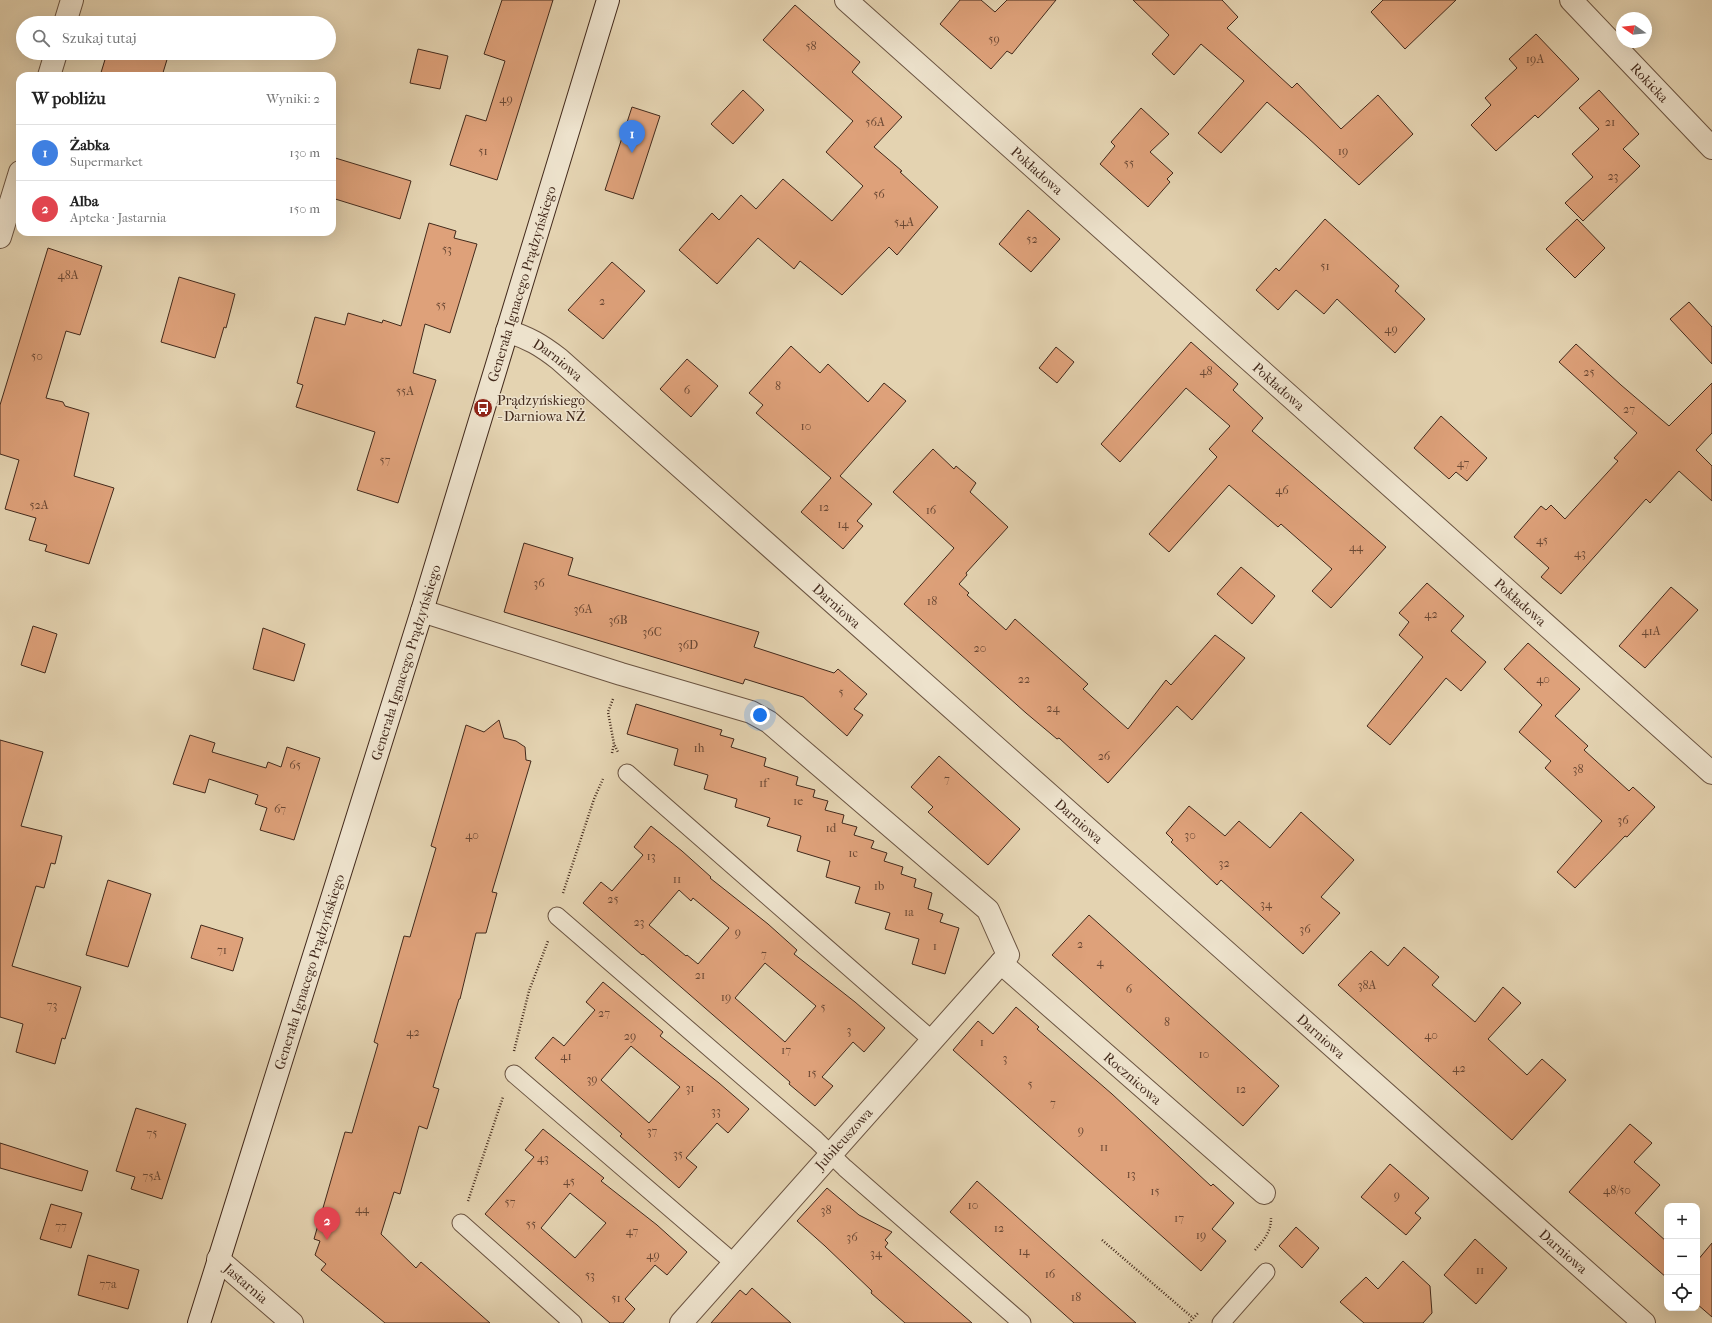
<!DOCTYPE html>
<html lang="pl">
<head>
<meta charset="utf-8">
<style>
  :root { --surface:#fff; --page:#f6f6f6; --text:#222; --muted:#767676; --line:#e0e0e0; --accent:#8f2418 }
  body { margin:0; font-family:"IM FELL French Canon",serif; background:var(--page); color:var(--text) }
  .controls { position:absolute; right:12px; bottom:12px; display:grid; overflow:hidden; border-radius:8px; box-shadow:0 4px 16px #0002 }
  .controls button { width:36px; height:36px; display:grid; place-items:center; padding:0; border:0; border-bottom:1px solid var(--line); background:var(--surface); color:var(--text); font:20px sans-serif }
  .compass { position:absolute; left:1616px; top:12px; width:36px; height:36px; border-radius:50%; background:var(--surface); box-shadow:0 4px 16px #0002; rotate:284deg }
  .you { position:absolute; left:760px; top:715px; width:14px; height:14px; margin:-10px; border:3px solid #fff; border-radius:50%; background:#1a73e8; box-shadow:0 0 0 6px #1a73e833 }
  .badge { display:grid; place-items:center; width:26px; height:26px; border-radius:50%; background:var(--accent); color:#fff; font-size:13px; font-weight:700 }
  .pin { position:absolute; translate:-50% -33px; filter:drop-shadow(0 1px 2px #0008) }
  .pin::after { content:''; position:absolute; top:21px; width:14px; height:12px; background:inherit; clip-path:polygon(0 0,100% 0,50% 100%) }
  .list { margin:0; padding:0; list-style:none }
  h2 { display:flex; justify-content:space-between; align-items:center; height:52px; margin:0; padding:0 16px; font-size:17px }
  h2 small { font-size:13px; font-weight:400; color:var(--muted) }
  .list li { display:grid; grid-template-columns:26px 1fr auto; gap:12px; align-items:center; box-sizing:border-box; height:56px; padding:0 16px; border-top:1px solid var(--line) }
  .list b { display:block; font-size:15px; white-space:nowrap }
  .list p { margin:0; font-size:13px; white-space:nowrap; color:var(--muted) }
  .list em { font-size:13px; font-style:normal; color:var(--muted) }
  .icon { flex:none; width:22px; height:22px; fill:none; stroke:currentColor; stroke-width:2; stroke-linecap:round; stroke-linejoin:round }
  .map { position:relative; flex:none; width:1712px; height:1323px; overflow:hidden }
  .search { position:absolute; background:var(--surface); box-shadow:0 4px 16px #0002; left:16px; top:16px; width:320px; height:44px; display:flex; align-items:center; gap:10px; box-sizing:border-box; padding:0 14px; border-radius:22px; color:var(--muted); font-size:15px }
  .panel { position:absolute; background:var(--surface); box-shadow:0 4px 16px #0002; left:16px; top:72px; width:320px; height:164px; border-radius:12px }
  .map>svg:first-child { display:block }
</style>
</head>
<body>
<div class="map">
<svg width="1712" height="1323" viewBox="0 0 1712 1323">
  <rect width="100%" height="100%" fill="#e4d3b1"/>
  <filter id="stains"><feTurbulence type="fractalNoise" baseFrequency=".005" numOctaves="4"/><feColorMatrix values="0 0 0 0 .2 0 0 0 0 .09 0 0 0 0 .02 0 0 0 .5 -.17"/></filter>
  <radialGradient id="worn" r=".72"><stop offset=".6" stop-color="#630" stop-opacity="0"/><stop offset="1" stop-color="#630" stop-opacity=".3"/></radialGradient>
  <g fill="#dea17a" stroke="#432a1c" fill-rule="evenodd">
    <path d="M502 0H553L497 180 450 165 466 115 486 121 505 61 484 54Z"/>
    <path d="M960 0H981L995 12 1007 0H1056L1012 54 1007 51 991 69 940 24Z"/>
    <path d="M1133 0H1222L1238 17 1227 28 1292 88 1297 83 1341 129 1378 95 1413 134 1359 185 1307 137 1267 102 1221 153 1198 133 1244 81 1201 44 1174 75 1152 54 1169 35Z"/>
    <path d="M1383 0H1456L1405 49 1371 12Z"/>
    <path d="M795 5 860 62 852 72 902 117 874 147 902 171 900 172 938 207 897 255 889 247 842 295 800 261 794 269 758 238 717 284 679 250 712 213 719 220 741 195 756 209 783 179 832 221 863 186 826 152 853 121 763 40Z"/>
    <path d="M1536 34 1579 79 1538 118 1535 115 1496 151 1471 125 1491 105 1485 98 1517 68 1509 59Z"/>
    <path d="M418 49 448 56 440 89 410 83Z"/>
    <path d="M107 53H169L162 76H100Z"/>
    <path d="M743 90 764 110 733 144 711 124Z"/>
    <path d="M1599 90 1639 134 1623 149 1640 166 1583 221 1565 203 1593 177 1572 154 1599 129 1579 108Z"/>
    <path d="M632 107 660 116 633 199 605 190Z"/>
    <path d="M1141 108 1169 134 1150 152 1173 173 1167 179 1170 182 1148 207 1100 164 1115 146 1111 142Z"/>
    <path d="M332 157 411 181 400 219 332 198Z"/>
    <path d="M1028 210 1060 239 1031 272 999 244Z"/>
    <path d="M1325 219 1399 286 1395 291 1425 319 1395 353 1337 299 1324 314 1296 290 1278 310 1256 290 1276 268 1279 271Z"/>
    <path d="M1577 219 1605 248 1575 278 1546 249Z"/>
    <path d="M429 223 456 231 454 238 477 244 450 333 425 324 413 373 436 380 398 503 357 490 375 432 296 407 303 385 297 383 315 317 345 325 348 313 382 323 383 320 401 326Z"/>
    <path d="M48 248 102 266 80 335 66 331 46 398 63 402 65 406 89 413 74 476 114 488 89 564 45 551 47 545 29 540 36 518 5 509 19 460 0 454V405Z"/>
    <path d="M612 262 645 291 603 339 568 310Z"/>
    <path d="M179 277 235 294 226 328 224 327 215 358 161 342Z"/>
    <path d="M1689 302 1712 327V364L1670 319Z"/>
    <path d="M1191 342 1238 384 1233 390 1263 418 1252 431 1386 547 1331 608 1312 591 1332 569 1281 524 1278 527 1229 485 1169 552 1149 534 1217 457 1209 449 1230 426 1186 388 1120 462 1101 444Z"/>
    <path d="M1576 344 1621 385 1669 426 1712 383V433L1696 450 1712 466V501L1679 471 1650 503 1646 499 1561 594 1541 577 1549 568 1514 537 1541 506 1546 510 1551 505 1565 519 1618 461 1614 458 1637 433 1559 362Z"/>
    <path d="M791 346 820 373 828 364 868 402 884 383 906 401 840 476 872 504 857 521 863 526 843 549 801 512 831 478 756 413 763 405 749 393Z"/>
    <path d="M1056 347 1074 362 1057 383 1039 368Z"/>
    <path d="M687 359 718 386 691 417 660 389Z"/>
    <path d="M1441 416 1487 458 1467 481 1456 472 1449 479 1414 448Z"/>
    <path d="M933 449 954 469 956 466 976 483 970 492 1008 527 966 573 967 575 959 584 969 593 967 595 1006 630 1015 619 1088 684 1083 689 1128 729 1166 680 1171 685 1215 635 1245 658 1192 720 1177 706 1108 783 1059 738 1057 739 1026 713 904 604 954 548 893 492Z"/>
    <path d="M524 543 573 558 568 575 759 632 754 647 834 673 838 669 867 694 854 709 863 715 847 736 803 697 745 679 743 684 504 612Z"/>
    <path d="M1241 567 1275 596 1252 624 1217 594Z"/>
    <path d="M1427 583 1464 616 1451 631 1486 662 1461 691 1446 678 1390 745 1367 726 1423 657 1399 635 1409 622 1399 613Z"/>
    <path d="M1671 587 1698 610 1645 668 1619 646Z"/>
    <path d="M33 626 57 634 45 673 21 665Z"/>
    <path d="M263 628 305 644 294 681 253 669Z"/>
    <path d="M1528 643 1580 689 1555 716 1588 746 1584 750 1629 791 1633 787 1655 807 1627 837 1625 836 1575 888 1557 872 1602 821 1545 768 1551 761 1519 732 1542 705 1504 669Z"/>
    <path d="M636 704 722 730 720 735 734 739 731 747 766 758 764 766 798 777 796 785 815 790 813 797 828 801 825 810 844 815 842 823 857 827 854 835 874 841 871 848 887 853 884 861 903 867 901 874 916 879 914 887 932 893 928 909 943 914 940 922 959 928 945 974 912 964 919 939 885 929 890 913 855 903 860 887 826 877 830 861 797 851 801 836 767 826 770 818 735 807 737 799 704 789 708 775 674 765 678 749 627 734Z"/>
    <path d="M499 720 504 738 516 741 525 747 526 760 531 761 492 892 497 893 486 933H476L460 999H459L433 1087 439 1089 427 1129 419 1126 400 1194 394 1192 381 1234 416 1268 421 1262 490 1323H385L321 1270 326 1264 315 1255 320 1241 314 1239 345 1132 352 1133 378 1044 374 1042 404 936 410 937 436 848 431 846 466 725 484 732Z"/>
    <path d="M190 735 215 743 212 752 266 768 268 762 281 767 287 747 320 758 294 840 260 830 267 808 255 804 258 795 209 779 205 793 173 784Z"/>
    <path d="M0 740 43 752 21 826 62 836 55 864 51 863 44 888 36 886 12 966 81 987 65 1039 62 1038 55 1064 16 1052 23 1024 0 1017Z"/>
    <path d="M939 756 1020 829 988 865 928 812 933 807 911 787Z"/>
    <path d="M1189 806 1225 836 1239 821 1270 848 1301 812 1354 860 1321 897 1340 913 1303 954 1221 880 1217 885 1171 842 1173 840 1166 833Z"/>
    <path d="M651 826 682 851 711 877 710 878 768 924 797 950 794 954 855 1002 885 1028 864 1052 853 1042 822 1077 833 1086 815 1106 789 1084 790 1082 643 954 642 955 583 903 601 882 612 891 643 855 634 847ZM679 890 691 901 693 898 729 928 698 964 687 955 686 956 649 925ZM765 963 816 1006 785 1042 735 998Z"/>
    <path d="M108 880 151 894 128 967 86 955Z"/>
    <path d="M1089 915 1279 1086 1243 1126 1052 955Z"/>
    <path d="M201 925 243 938 233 971 191 958Z"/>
    <path d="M1404 947 1439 977 1432 985 1475 1022 1503 987 1521 1003 1488 1039 1527 1075 1542 1059 1566 1080 1512 1140 1338 985 1371 951 1388 966Z"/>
    <path d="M603 982 663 1032 660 1036 719 1083 749 1109 728 1133 717 1123 686 1158 697 1167 679 1188 620 1136 622 1134 535 1058 553 1037 564 1046 595 1010 586 1002ZM631 1046 680 1087 649 1123 601 1080Z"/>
    <path d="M1016 1007 1039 1027 1037 1029 1112 1094 1211 1186 1213 1184 1234 1203 1212 1229 1226 1241 1201 1271 953 1050 978 1021 993 1034Z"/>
    <path d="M136 1108 186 1124 162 1199 131 1189 135 1177 116 1171Z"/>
    <path d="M1630 1124 1652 1143 1634 1162 1660 1185 1635 1213 1667 1242V1278L1569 1192Z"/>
    <path d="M543 1129 604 1178 601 1181 657 1225 687 1252 667 1275 655 1265 625 1299 635 1309 623 1323H610L485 1214 534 1157 525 1150ZM570 1193 606 1223 575 1258 541 1228Z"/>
    <path d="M0 1143 88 1171 82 1191 0 1168Z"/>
    <path d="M1390 1164 1429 1198 1415 1213 1421 1218 1406 1235 1361 1197Z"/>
    <path d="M977 1181 1102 1293 1136 1323H1074L950 1212Z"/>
    <path d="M827 1188 859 1215 892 1232 885 1240 888 1243 885 1247 972 1323H905L871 1293 872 1291 825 1246 797 1221Z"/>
    <path d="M51 1204 82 1213 71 1248 40 1239Z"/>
    <path d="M1296 1227 1319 1248 1302 1268 1279 1246Z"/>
    <path d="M1475 1239 1507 1268 1476 1304 1444 1275Z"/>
    <path d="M1712 1243V1317L1697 1304V1261Z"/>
    <path d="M88 1255 139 1270 128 1309 78 1295Z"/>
    <path d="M1403 1261 1430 1286 1432 1313 1423 1323H1364L1340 1302 1366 1277 1378 1289Z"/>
    <path d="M752 1288 791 1323H711L740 1290 746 1295Z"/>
  </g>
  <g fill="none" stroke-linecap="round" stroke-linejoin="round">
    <defs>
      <g id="lane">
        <path d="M627 773 932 1040"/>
        <path d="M557 916 816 1140 845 1168 1022 1323"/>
        <path d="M514 1074 734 1263"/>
        <path d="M461 1223 573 1323"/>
        <path d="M1221 1323 1266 1272"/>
      </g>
      <g id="street">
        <path id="s1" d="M846 0 1712 773"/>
        <path id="s2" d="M1571 0 1712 148"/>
        <path d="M65 23 72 0"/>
        <path d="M49 76 56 53"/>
        <path d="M0 237 20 172"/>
        <path id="s3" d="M507 331C529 338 541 345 559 359L1644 1323"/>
        <path d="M422 611 621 674 751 712 769 722 988 910 1008 955 681 1323"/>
        <path id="s4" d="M1001 963 1264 1193"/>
        <path id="s5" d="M218 1259 292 1323"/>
      </g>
      <g id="secondary">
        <path id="s6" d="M199 1323 422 611 608 0"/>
      </g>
    </defs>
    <use href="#lane" stroke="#6b5441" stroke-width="19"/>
    <use href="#street" stroke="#6b5441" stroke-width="24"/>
    <use href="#secondary" stroke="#432a1c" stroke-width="24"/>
    <g stroke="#432a1c" stroke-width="2.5" stroke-dasharray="1 2" stroke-linecap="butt">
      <path d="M613 699 608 712 614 744 618 752"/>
      <path d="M612 753 614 744"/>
      <path d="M563 893 594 799 603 779"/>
      <path d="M514 1051 529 991 548 941"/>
      <path d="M468 1201 503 1097"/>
      <path d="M1102 1240 1193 1318"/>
      <path d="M1255 1250C1264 1240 1271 1232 1271 1218"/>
      <path d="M1189 1323 1198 1313"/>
    </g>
    <use href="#lane" stroke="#ede2cc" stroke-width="17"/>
    <use href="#street" stroke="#ede2cc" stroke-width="22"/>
    <use href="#secondary" stroke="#ede2cc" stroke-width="22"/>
  </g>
  <defs>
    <symbol id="bus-disc" viewBox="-11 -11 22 22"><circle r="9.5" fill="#8f2418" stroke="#ede2cc"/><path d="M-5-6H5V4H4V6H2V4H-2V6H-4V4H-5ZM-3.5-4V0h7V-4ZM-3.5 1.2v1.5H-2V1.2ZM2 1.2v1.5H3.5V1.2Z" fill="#fff"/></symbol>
  </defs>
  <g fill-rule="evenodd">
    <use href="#bus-disc" x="472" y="397" width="22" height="22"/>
  </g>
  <g text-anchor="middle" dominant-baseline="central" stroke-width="3" stroke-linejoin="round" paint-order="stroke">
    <g font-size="12" fill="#6a4834">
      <text x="994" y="39">59</text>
      <text x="811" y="46">58</text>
      <text x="1535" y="59">19A</text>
      <text x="506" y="99">49</text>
      <text x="875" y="122">56A</text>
      <text x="1610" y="122">21</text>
      <text x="483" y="151">51</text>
      <text x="1343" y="151">19</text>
      <text x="1129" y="163">55</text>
      <text x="1613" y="176">23</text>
      <text x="879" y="194">56</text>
      <text x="904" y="222">54A</text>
      <text x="1032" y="239">52</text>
      <text x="447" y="249">53</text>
      <text x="1325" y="266">51</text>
      <text x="68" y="275">48A</text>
      <text x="602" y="301">2</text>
      <text x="441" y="305">55</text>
      <text x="1391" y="329">49</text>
      <text x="37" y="356">50</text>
      <text x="1206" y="371">48</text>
      <text x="1589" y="372">25</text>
      <text x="778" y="386">8</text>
      <text x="687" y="390">6</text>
      <text x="405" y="391">55A</text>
      <text x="1629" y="409">27</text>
      <text x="806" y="426">10</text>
      <text x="385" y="460">57</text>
      <text x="1463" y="463">47</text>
      <text x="1282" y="490">46</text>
      <text x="39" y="505">52A</text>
      <text x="824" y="507">12</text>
      <text x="931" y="510">16</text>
      <text x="843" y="524">14</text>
      <text x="1542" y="540">45</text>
      <text x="1356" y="547">44</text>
      <text x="1580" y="553">43</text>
      <text x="539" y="583">36</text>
      <text x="932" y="601">18</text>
      <text x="583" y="609">36A</text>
      <text x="1431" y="614">42</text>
      <text x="618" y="620">36B</text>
      <text x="1651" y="631">41A</text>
      <text x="652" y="632">36C</text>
      <text x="688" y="645">36D</text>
      <text x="980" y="648">20</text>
      <text x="1024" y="679">22</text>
      <text x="1543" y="679">40</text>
      <text x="841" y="692">5</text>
      <text x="1053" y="708">24</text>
      <text x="699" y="748">1h</text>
      <text x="1104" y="756">26</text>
      <text x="295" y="765">65</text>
      <text x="1578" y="769">38</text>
      <text x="947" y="779">7</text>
      <text x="763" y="783">1f</text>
      <text x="798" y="801">1e</text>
      <text x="280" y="809">67</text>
      <text x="1623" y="820">36</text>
      <text x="831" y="828">1d</text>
      <text x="472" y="835">40</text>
      <text x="1190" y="835">30</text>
      <text x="853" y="853">1c</text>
      <text x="651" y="856">13</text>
      <text x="1224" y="863">32</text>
      <text x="677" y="879">11</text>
      <text x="879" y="886">1b</text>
      <text x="613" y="899">25</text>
      <text x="1266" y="904">34</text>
      <text x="909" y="912">1a</text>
      <text x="639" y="922">23</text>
      <text x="1305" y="929">36</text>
      <text x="738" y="932">9</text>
      <text x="1080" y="944">2</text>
      <text x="935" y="946">1</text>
      <text x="222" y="950">71</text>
      <text x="764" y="954">7</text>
      <text x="1100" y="962">4</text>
      <text x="700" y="975">21</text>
      <text x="1367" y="985">38A</text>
      <text x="1129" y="989">6</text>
      <text x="726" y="997">19</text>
      <text x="52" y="1005">73</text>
      <text x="823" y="1007">5</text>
      <text x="604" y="1013">27</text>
      <text x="1167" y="1022">8</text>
      <text x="849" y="1030">3</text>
      <text x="413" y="1032">42</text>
      <text x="1431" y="1035">40</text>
      <text x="630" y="1036">29</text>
      <text x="982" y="1042">1</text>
      <text x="786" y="1050">17</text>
      <text x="1204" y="1054">10</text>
      <text x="566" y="1056">41</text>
      <text x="1005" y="1058">3</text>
      <text x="1459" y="1068">42</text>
      <text x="812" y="1073">15</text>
      <text x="592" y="1079">39</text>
      <text x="1030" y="1084">5</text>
      <text x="690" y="1088">31</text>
      <text x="1241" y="1089">12</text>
      <text x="1053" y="1103">7</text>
      <text x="716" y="1111">33</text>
      <text x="1081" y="1130">9</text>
      <text x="652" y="1131">37</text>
      <text x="152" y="1133">75</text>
      <text x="1104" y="1147">11</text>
      <text x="678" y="1154">35</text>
      <text x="543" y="1158">43</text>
      <text x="1131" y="1174">13</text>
      <text x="152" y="1176">75A</text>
      <text x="569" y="1181">45</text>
      <text x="1617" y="1190">48/50</text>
      <text x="1155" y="1191">15</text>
      <text x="1397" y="1195">9</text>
      <text x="510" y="1202">57</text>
      <text x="973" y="1205">10</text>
      <text x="362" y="1209">44</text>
      <text x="826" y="1210">38</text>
      <text x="1179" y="1218">17</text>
      <text x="531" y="1224">55</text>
      <text x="61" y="1226">77</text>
      <text x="999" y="1228">12</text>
      <text x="632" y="1231">47</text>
      <text x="1201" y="1235">19</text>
      <text x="852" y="1237">36</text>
      <text x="1024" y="1251">14</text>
      <text x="876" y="1253">34</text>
      <text x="653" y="1255">49</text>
      <text x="1480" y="1270">11</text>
      <text x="1050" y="1274">16</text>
      <text x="590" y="1275">53</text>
      <text x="108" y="1284">77a</text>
      <text x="1076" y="1297">18</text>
      <text x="616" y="1298">51</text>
    </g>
    <g font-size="14" fill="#432a1c" stroke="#ede2cc">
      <text stroke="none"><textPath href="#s2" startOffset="114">Rokicka</textPath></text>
      <text stroke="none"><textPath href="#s1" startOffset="256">Pokładowa</textPath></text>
      <text stroke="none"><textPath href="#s6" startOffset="1088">Generała Ignacego Prądzyńskiego</textPath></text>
      <text stroke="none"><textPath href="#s3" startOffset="59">Darniowa</textPath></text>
      <text stroke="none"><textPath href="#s1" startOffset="580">Pokładowa</textPath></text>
      <text stroke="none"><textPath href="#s1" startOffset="904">Pokładowa</textPath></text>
      <text stroke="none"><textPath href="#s3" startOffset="431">Darniowa</textPath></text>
      <text stroke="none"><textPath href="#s6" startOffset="692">Generała Ignacego Prądzyńskiego</textPath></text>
      <text stroke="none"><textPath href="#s3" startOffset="755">Darniowa</textPath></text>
      <text stroke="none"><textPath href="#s6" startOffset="368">Generała Ignacego Prądzyńskiego</textPath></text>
      <text stroke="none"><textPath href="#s3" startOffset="1079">Darniowa</textPath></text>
      <text stroke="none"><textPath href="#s4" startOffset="175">Rocznicowa</textPath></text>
      <text transform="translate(844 1139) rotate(-48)">Jubileuszowa</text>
      <text stroke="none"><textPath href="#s3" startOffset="1403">Darniowa</textPath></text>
      <text stroke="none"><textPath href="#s5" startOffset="37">Jastarnia</textPath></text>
    </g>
    <g font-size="14" fill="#432a1c" stroke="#ede2cc" text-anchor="start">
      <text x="497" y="400">Prądzyńskiego<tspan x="497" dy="16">- Darniowa NŻ</tspan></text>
    </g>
  </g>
  <rect width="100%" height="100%" filter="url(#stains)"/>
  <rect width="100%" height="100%" fill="url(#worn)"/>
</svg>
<div class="controls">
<button>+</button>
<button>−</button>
<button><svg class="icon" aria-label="locate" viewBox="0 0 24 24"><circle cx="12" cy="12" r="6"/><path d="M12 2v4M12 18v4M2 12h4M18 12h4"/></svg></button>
</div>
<svg class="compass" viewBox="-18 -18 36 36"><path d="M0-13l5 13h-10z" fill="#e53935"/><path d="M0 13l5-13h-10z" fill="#767676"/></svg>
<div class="you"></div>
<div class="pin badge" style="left:632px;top:153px;background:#3f7fe0">1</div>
<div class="pin badge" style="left:327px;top:1240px;background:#e0444e">2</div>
<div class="search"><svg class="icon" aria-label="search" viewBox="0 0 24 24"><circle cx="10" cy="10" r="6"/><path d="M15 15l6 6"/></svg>Szukaj tutaj</div>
<section class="panel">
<h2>W pobliżu<small>Wyniki: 2</small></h2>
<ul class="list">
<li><span class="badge" style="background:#3f7fe0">1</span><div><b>Żabka</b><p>Supermarket</p></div><em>130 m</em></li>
<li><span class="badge" style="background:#e0444e">2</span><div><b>Alba</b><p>Apteka · Jastarnia</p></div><em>150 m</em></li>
</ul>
</section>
</div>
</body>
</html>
